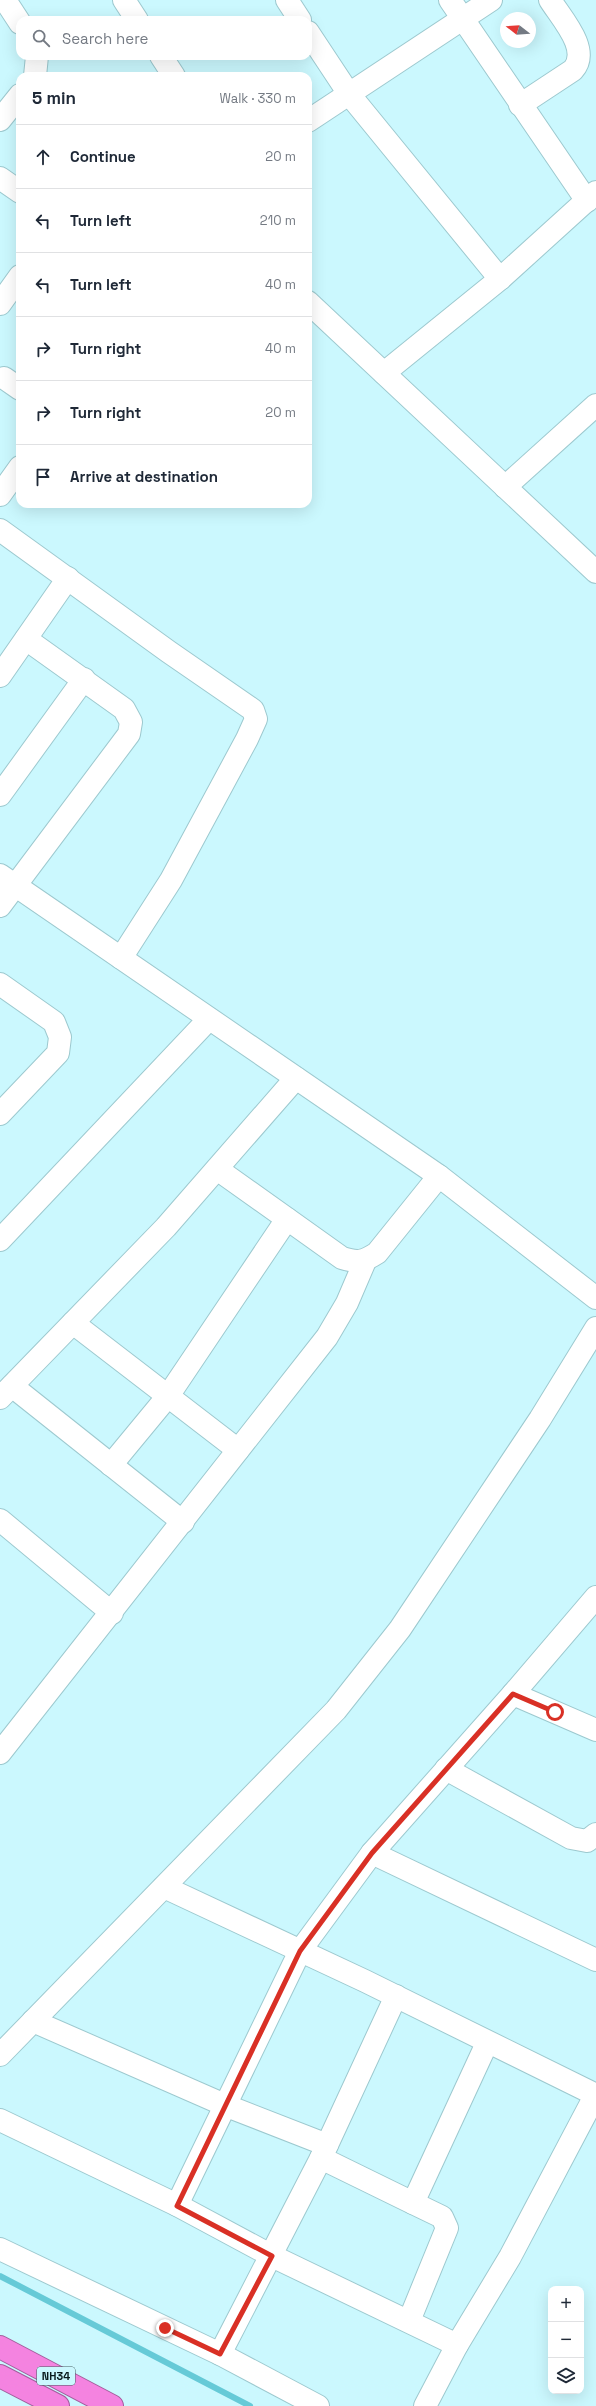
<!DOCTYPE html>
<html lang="en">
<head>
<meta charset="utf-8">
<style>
  :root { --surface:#fff; --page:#f6f6f7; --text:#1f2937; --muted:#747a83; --line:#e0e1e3 }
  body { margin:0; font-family:"Space Grotesk",sans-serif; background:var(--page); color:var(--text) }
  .controls { position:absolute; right:12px; bottom:12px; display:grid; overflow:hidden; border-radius:8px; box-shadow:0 4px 16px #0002 }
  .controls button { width:36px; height:36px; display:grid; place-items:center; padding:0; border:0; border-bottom:1px solid var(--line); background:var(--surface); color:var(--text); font:20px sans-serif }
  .compass { position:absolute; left:500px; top:12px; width:36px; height:36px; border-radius:50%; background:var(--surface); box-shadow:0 4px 16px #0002; rotate:287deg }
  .stop { position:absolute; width:12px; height:12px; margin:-9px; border:3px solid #d93025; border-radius:50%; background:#fff }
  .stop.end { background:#d93025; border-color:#fff; box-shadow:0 1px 4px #0008 }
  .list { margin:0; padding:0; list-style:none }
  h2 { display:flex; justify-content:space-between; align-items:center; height:52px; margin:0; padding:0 16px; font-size:17px }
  h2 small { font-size:13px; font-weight:400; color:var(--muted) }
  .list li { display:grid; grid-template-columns:26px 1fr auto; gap:12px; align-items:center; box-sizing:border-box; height:64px; padding:0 16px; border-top:1px solid var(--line) }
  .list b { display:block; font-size:15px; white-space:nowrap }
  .list em { font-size:13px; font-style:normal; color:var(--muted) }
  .icon { flex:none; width:22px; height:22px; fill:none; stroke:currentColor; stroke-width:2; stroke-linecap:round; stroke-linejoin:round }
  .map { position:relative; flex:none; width:596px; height:2406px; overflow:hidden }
  .search { position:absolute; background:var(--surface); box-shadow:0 4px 16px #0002; left:16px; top:16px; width:296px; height:44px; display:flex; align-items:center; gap:10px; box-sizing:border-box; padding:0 14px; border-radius:12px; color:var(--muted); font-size:15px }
  .panel { position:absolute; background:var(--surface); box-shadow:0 4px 16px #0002; left:16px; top:72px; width:296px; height:436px; border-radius:12px }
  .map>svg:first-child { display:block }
</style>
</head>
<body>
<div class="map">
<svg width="596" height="2406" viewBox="0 0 596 2406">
  <rect width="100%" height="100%" fill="#cbf8fe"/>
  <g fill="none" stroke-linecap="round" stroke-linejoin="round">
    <path stroke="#66cad7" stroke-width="6" d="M0 2276 250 2406"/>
    <defs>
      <g id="minor">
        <path d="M5 0 20 23"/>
        <path d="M124 0 137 20"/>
        <path d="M287 0 300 20"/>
        <path d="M450 0 587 201"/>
        <path d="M308 32 349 94 500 279"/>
        <path d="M161 56 174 76"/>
        <path d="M35 76 37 56"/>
        <path d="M520 105 573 70C591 50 562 19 550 0"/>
        <path d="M0 120 20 95"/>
        <path d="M308 121 491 0"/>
        <path d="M0 178 20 192"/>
        <path d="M308 302 596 572"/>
        <path d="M0 304 20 276"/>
        <path d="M384 373 500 279 596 192"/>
        <path d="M4 378 20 389"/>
        <path d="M505 487 596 405"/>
        <path d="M0 495 20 467"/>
        <path d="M0 530 169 652 253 710 256 719 247 739 171 880 121 958"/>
        <path d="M0 676 68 578"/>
        <path d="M0 795 84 679"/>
        <path d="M0 875 439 1176 596 1298"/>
        <path d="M0 906 129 734 131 722 124 709 26 639"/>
        <path d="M0 984 54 1022 60 1037 58 1053 0 1114"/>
        <path d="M217 1169 342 1258C358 1263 363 1262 377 1253L439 1176"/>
        <path d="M0 1240 209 1019"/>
        <path d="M73 1323 238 1450"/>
        <path d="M12 1386 183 1522"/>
        <path d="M0 1398 166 1227 296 1078"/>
        <path d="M111 1465 168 1396 287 1219"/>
        <path d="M0 1520 112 1613"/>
        <path d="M513 1694 596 1730"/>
        <path d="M0 1753 327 1337 347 1303 365 1261"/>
        <path d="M446 1769 571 1838 587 1841 596 1834"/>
        <path d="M372 1853 596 1960"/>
        <path d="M164 1887 365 1981 596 2095"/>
        <path d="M33 2021 227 2106 327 2145"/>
        <path d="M0 2055 336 1710 400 1629 540 1419 596 1328"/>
        <path d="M0 2120 177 2205 272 2256 457 2345"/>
        <path d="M321 2158 413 2203 487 2043"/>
        <path d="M177 2205 300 1951 372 1853 513 1694 596 1597"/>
        <path d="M0 2249 220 2354 318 2406"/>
        <path d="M409 2321 447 2228 442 2217 413 2203"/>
        <path d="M220 2354 321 2158 396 1996"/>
        <path d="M425 2406 457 2345 510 2257 596 2094"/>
      </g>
      <g id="highway">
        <path d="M0 2347 112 2406"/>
        <path d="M0 2376 58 2406"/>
      </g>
    </defs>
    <use href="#minor" stroke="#9dc9cf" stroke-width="24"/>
    <use href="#highway" stroke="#a25f9c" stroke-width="24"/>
    <use href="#minor" stroke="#fff" stroke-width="22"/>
    <use href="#highway" stroke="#f483e0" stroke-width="22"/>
  </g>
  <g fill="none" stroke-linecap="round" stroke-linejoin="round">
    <path stroke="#d93025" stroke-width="5" d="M165 2328 220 2354 272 2256 177 2206 300 1951 372 1853 513 1694 555 1712"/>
  </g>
  <g text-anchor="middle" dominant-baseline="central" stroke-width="3" stroke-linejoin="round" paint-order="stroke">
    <rect fill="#cbf8fe" stroke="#445d60" stroke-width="1" x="37" y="2367" width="38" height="18" rx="3"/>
    <g font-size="11" font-weight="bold" fill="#0a1b1d">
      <text x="56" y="2376">NH34</text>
    </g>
  </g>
</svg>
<div class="controls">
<button>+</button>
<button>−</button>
<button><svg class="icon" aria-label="layers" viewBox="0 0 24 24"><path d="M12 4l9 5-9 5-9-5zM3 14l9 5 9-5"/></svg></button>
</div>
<svg class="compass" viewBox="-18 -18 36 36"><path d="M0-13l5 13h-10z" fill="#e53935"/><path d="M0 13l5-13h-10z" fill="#747a83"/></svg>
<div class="stop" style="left:555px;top:1712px"></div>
<div class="stop end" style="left:165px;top:2328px"></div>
<div class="search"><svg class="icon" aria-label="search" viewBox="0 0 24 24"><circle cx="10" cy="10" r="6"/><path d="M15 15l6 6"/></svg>Search here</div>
<section class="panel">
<h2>5 min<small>Walk · 330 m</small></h2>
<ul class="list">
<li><svg class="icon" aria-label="ahead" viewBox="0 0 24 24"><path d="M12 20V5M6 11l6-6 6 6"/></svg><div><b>Continue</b></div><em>20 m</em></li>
<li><svg class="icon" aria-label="left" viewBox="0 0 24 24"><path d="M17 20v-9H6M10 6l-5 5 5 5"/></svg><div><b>Turn left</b></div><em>210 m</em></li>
<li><svg class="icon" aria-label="left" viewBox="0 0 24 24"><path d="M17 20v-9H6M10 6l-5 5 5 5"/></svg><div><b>Turn left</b></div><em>40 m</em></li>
<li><svg class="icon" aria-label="right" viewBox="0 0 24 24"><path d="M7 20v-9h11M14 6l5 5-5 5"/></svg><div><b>Turn right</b></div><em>40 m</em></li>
<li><svg class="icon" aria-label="right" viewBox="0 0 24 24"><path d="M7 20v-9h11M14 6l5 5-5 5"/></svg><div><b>Turn right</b></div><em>20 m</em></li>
<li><svg class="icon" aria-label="arrive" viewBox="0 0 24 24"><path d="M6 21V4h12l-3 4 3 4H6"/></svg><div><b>Arrive at destination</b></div></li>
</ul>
</section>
</div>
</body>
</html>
